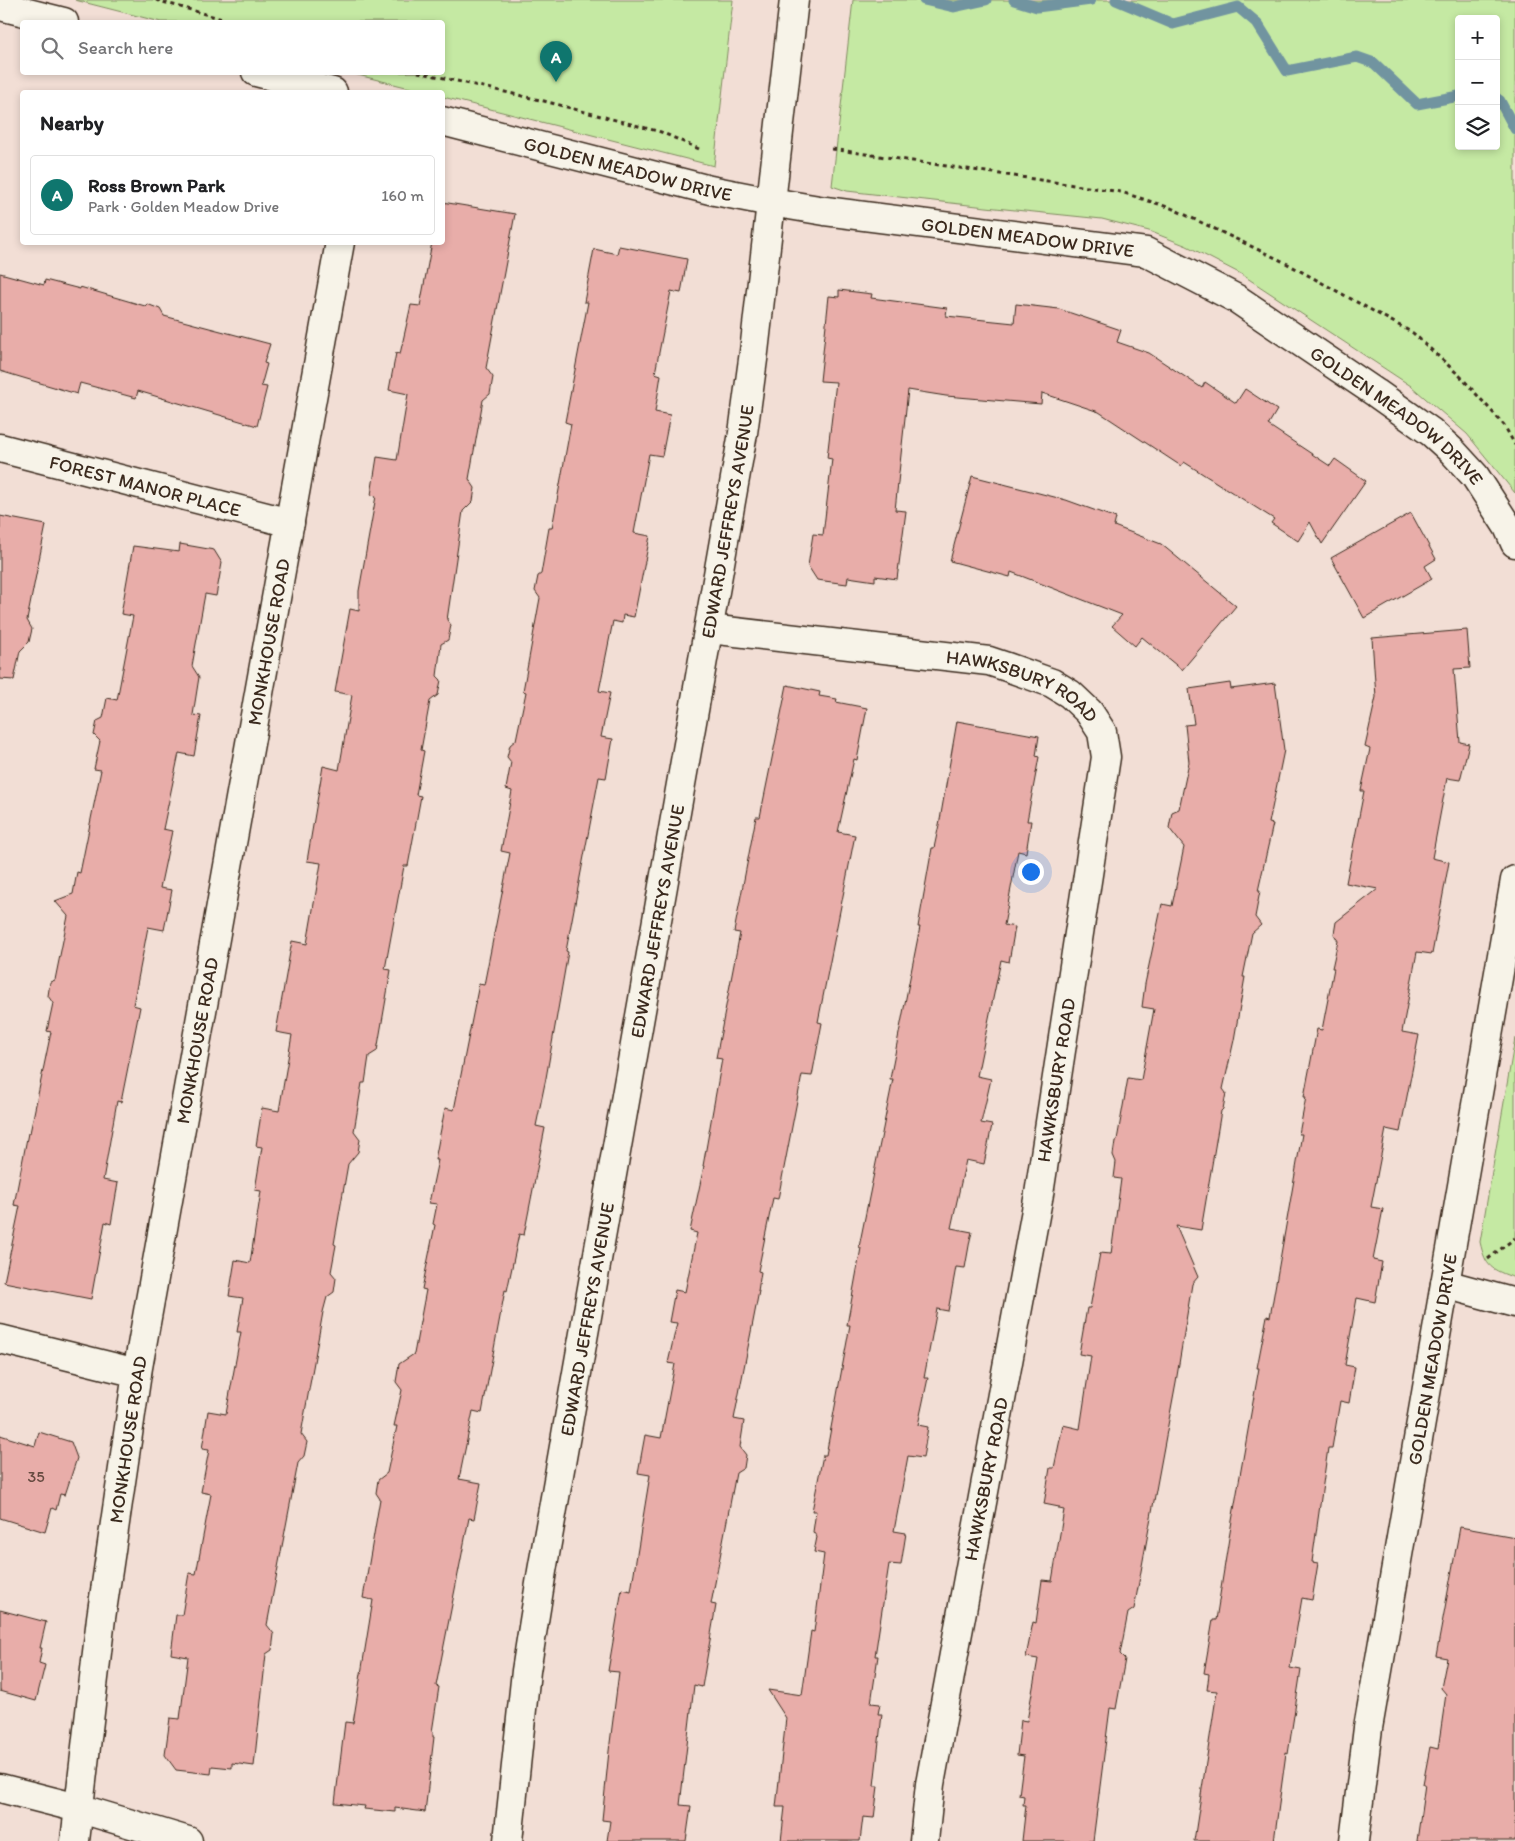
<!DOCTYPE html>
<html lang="en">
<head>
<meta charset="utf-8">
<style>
  :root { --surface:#fff; --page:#f2f2f2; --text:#202124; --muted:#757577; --line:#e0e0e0; --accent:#0f766e }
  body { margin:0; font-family:Itim,sans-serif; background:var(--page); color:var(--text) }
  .controls { position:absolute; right:15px; top:15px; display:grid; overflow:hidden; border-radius:5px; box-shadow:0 2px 8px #0003 }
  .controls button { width:45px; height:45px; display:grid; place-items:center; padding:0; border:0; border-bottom:1px solid var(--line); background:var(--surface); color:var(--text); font:25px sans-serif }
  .you { position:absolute; left:1030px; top:871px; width:18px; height:18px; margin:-12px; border:4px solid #fff; border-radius:50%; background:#1a73e8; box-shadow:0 0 0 8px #1a73e833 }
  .badge { display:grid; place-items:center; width:32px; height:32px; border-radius:50%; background:var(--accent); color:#fff; font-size:16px; font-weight:700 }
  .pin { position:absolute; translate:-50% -41px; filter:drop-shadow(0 1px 2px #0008) }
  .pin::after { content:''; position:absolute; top:26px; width:18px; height:15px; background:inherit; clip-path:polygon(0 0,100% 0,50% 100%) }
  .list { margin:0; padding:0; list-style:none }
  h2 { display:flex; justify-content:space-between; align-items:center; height:65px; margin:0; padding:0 20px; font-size:21px }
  h2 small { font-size:16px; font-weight:400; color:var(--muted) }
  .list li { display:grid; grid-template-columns:32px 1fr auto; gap:15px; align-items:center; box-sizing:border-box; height:80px; margin:0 10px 10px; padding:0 10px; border:1px solid var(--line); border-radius:5px }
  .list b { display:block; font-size:19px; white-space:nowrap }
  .list p { margin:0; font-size:16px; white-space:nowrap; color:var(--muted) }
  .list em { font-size:16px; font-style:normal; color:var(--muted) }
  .icon { flex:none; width:28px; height:28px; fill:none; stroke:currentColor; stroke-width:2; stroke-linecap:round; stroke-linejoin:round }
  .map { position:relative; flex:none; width:1515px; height:1841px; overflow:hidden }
  .search { position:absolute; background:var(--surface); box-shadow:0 2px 8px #0003; left:20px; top:20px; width:425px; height:55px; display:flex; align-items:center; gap:12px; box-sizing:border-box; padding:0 18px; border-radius:5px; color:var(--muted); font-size:19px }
  .panel { position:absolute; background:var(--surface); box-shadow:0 2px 8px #0003; left:20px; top:90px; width:425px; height:155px; border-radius:5px }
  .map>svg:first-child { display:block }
</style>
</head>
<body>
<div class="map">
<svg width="1515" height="1841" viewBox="0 0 1515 1841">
  <rect width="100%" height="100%" fill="#f2ded5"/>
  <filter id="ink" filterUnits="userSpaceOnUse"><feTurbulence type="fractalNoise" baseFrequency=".02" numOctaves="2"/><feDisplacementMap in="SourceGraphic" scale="10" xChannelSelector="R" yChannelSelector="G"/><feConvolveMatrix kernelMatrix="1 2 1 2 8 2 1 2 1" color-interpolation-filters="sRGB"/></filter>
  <g filter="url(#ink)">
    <g fill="#c5e9a3" stroke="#808a60" fill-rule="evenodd">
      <path d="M75 0H733L714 166 443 97 442 92H426L350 73 442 72V22H161Z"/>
      <path d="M853 0H1515V493L1467 434 1411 386 1241 274 1187 246 1149 231 1102 219 986 207 847 191 832 186ZM1459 19H1496V146H1459Z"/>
      <path d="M1515 1038V1278C1491 1269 1486 1268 1480 1242Z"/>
    </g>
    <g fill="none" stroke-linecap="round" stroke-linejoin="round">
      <g stroke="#7194a0" stroke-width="11">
        <path d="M924 0 954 7 986 0"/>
        <path d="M1014 0 1037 7 1091 0"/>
        <path d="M1116 0 1173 24 1238 7 1257 23 1287 71 1357 57 1374 63 1417 104 1459 96"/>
        <path d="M1496 98 1500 101 1515 129"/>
      </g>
    </g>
    <g fill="#e8ada9" stroke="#3b2a1e">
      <path d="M442 202 515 214 486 368 493 377 490 394 483 400 469 479 475 488 473 501 463 511 447 620 451 625 448 640 441 644 437 676 441 680 438 695 430 701 421 750 424 751 416 795 421 796 408 866H404L385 969 391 970 377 1051 369 1056 365 1083H362L354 1131 360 1139 358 1152 348 1164 334 1244 336 1245 331 1272 336 1278 334 1292 327 1297 323 1312 301 1434 307 1442 304 1456 298 1463 267 1625 274 1634 272 1650 266 1654 254 1766 232 1763V1768L212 1766 211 1774 176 1770 165 1755 170 1718 180 1719 188 1657 171 1654 176 1615H182L189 1573 196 1574 211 1494 201 1492 209 1450 202 1449 208 1411 226 1414 241 1332H237L243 1298 229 1296 235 1260 250 1263 261 1191 255 1190 262 1147 256 1146 262 1108 279 1111 292 1035 276 1032 292 941 307 944 321 863 307 861 323 766 339 770 352 695 335 692 350 609 359 611V591L376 496 371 495 377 457 397 460 408 394 389 390 396 353 400 354 411 305 420 306 432 242H442Z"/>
      <path d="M619 246 687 259 681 293 671 291 655 373 661 375 655 412 670 415 662 456 649 454 634 533 650 536 634 617 623 615 622 623 613 621 599 691 610 693 601 737 613 739 606 778 599 777 566 951 568 952 546 1078 536 1126 545 1128 524 1235 519 1234 507 1291 505 1290 482 1413 473 1411 459 1479 481 1483 474 1519 469 1518 436 1686 439 1687 432 1732H433V1737H434L425 1812 395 1808V1812L364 1809 365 1806 335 1803 345 1722 353 1723 373 1600 363 1598 380 1499 376 1493 378 1480 387 1473 397 1426H394L402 1390 396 1382 399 1364 414 1354 426 1290 422 1289 435 1225 433 1224 437 1204 429 1203 438 1160H435L445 1108 454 1110 479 984 484 985 510 853 501 851 512 791 506 789 511 762 507 757 510 745 516 740 526 692 523 691 540 598 535 591 538 576 541 574 549 528H552L571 424 565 422 588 302H584L594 249 617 254Z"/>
      <path d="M0 273 44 285 45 280 80 289V287L145 306 147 304 160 309 164 316 270 344 264 363 267 364 261 386 267 387 257 426 138 391 136 398 80 383 77 394 0 371Z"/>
      <path d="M839 290 872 294 871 298 947 308 946 316 1014 323 1016 304 1059 309 1121 330 1117 342 1149 353 1202 388 1205 382 1236 403 1245 389 1277 410 1268 425 1330 466 1335 459 1366 481 1322 544 1310 522 1298 541 1271 523 1274 519 1184 462 1181 466 1099 412 1042 393 1041 404 946 396 908 390 895 510 906 511 897 579 875 576V581L848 577 847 584 817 580 808 566 813 534 823 535 832 459 827 458 836 382 820 381 829 296 839 297Z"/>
      <path d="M972 476 1066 500 1116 518 1114 526 1161 544 1236 606 1182 670 1142 637 1135 646 1112 626 1122 615 1011 572 1010 577 950 561Z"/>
      <path d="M1411 513 1436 559 1425 566 1432 579 1364 618 1331 558Z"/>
      <path d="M0 516 46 525 27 620 32 629 29 642 20 651 14 680 0 679Z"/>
      <path d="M180 544 214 550 222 563 216 596 205 594 192 666 199 677 193 715 201 716 194 756 179 753 163 829 172 831 160 888 172 890 164 930 148 927 133 1005 140 1007 121 1102 117 1101 103 1180 118 1183 111 1224 105 1222 91 1299 4 1282 20 1206 14 1205 28 1133H30L51 1032 47 1031 53 1003 48 996 50 982 55 980 68 916 55 901 73 894 77 872 80 873 101 770 94 769 100 741 94 735 97 721 103 718 107 698 117 700 133 616 121 614 133 546 179 552Z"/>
      <path d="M1467 630 1470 668 1454 669 1460 742 1469 744 1460 780 1447 778 1432 858 1449 862 1432 954 1417 952 1402 1032 1419 1035 1400 1132 1386 1129 1371 1207 1383 1209 1373 1260 1382 1262 1375 1302 1357 1298 1345 1365 1355 1367 1349 1403 1340 1401 1332 1448H1328L1312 1562 1318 1563 1312 1600 1302 1598 1290 1668 1301 1670 1288 1754 1286 1753 1274 1841H1194L1217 1691 1207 1690 1209 1674 1204 1673 1213 1620H1216L1229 1538 1259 1368H1257L1267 1316 1270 1317 1302 1134H1299L1306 1097H1304L1317 1029 1322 1030 1334 968H1332L1338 941 1334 934 1336 922 1378 889 1346 883 1364 791H1361L1370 749 1365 747 1376 697 1372 638Z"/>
      <path d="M1230 683 1231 689 1275 683 1284 750 1269 823 1273 824 1258 891H1260L1255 917 1261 925 1252 933 1243 977H1245L1234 1040 1223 1089 1226 1093 1223 1109 1221 1111 1201 1230 1176 1226 1198 1277 1192 1284 1176 1382 1134 1609 1128 1613 1120 1654 1125 1659 1116 1709 1110 1708 1093 1841H1022L1026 1805H1023L1024 1796 1019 1795 1024 1756 1017 1755 1021 1720 1027 1721 1038 1659 1026 1657 1033 1622 1036 1623 1042 1580 1052 1581 1064 1510 1059 1509V1507L1044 1504 1050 1468H1054L1063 1425 1080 1429 1091 1356 1079 1354 1087 1308H1090L1100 1253 1111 1254 1121 1179 1114 1178 1116 1162 1113 1155 1115 1141 1117 1140 1128 1078 1141 1080 1154 1009 1142 1007 1145 984 1162 904 1172 906 1184 847 1169 828 1172 812 1179 809 1189 762 1185 725 1194 724 1189 689Z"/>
      <path d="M787 685 820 692 819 696 837 699 836 702 867 708 857 760 854 759 838 832 855 835 818 1022 822 1023 812 1076 802 1075 778 1199 773 1198 758 1271 761 1272 758 1291H759L734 1419 744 1421 740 1447 746 1455 744 1468 736 1473 711 1604 716 1605 702 1687 694 1685 680 1805 691 1806 686 1841H607L610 1821 602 1820 609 1751 619 1672 608 1671 622 1589 631 1591 650 1475 638 1473 645 1435 661 1438 675 1364 668 1363 677 1323 669 1322 675 1290 685 1292 697 1233 690 1231 704 1166H703L722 1059 716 1058 740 933 734 932 756 817H760Z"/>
      <path d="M957 721 1039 736 1036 756 1039 757 1027 821H1031L1026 853 1018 851 1004 925 1015 927 1009 962 1001 960 977 1076 991 1079 981 1123 992 1125 984 1164 966 1160 951 1228 972 1232 970 1240 965 1268 956 1267 948 1311 937 1309 924 1378H928L918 1425 928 1427 923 1458 908 1456 894 1531 906 1533 901 1565 889 1564 875 1656H878L871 1703 880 1704 878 1714H882L874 1786H878L874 1818 863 1817 860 1841H781L785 1807H776L786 1718 768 1690 802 1695 811 1631 814 1632 824 1554 814 1552 817 1537 813 1532 816 1511H812L823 1455H826L850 1325H847L861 1248 859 1247 893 1079H890L920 927H918L932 848H934L940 820Z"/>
      <path d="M39 1432 71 1442 77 1458 65 1495 60 1494 56 1510 52 1508 45 1532 0 1518V1435L35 1446Z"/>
      <path d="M1460 1527 1515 1537V1841H1417L1425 1784H1423L1430 1747 1438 1749 1446 1694 1441 1688 1447 1658 1436 1656Z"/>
      <path d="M0 1610 46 1622 40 1648H42L39 1663 45 1665 36 1701 0 1691Z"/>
    </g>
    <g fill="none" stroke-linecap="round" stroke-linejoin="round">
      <defs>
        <g id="minor">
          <path d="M0 6 64 22"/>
          <path d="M256 72 333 92"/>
          <path id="s1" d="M442 121 710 190 771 202 825 211 1146 252 1237 299 1376 393 1431 432 1453 452 1475 476 1508 527 1515 543"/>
          <path id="s2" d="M0 448 290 523"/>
          <path id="s3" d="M709 629 989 661 1007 667 1052 683 1070 694 1089 712 1102 732 1106 757 1039 1194 930 1784 924 1841"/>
          <path d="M1445 1284 1515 1303"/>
          <path d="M0 1339 137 1373"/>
          <path d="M0 1788 78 1808 188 1841"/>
          <path id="s4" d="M75 1841 101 1618 137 1373 340 242"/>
          <path id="s5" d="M508 1841 526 1671 542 1571 743 433 754 352 794 0"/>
          <path id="s6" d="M1354 1841 1368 1728 1515 880"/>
        </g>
      </defs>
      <use href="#minor" stroke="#3b2a1e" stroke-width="31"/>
      <g stroke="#3b2a1e" stroke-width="3" stroke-dasharray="4 4" stroke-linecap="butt">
        <path d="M156 0 233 22"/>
        <path d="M418 72 544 101 661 132 699 149"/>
        <path d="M832 149 1121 192 1171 208 1284 262 1413 333 1461 377 1504 425 1515 445"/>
        <path d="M1488 1259 1515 1238"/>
      </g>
      <use href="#minor" stroke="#f7f3e8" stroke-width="28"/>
    </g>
  </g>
  <g text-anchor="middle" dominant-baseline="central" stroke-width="4" stroke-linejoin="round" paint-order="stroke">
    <g font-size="16" fill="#664b41">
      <text x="36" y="1476">35</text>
    </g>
    <g font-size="19" fill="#3b2a1e" stroke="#f7f3e8">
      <text stroke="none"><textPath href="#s1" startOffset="192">GOLDEN MEADOW DRIVE</textPath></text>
      <text stroke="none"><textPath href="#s1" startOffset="598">GOLDEN MEADOW DRIVE</textPath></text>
      <text stroke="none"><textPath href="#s1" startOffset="1018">GOLDEN MEADOW DRIVE</textPath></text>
      <text stroke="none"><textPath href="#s2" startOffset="150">FOREST MANOR PLACE</textPath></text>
      <text stroke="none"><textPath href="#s5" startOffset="1338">EDWARD JEFFREYS AVENUE</textPath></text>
      <text stroke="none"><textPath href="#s4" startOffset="1215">MONKHOUSE ROAD</textPath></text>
      <text stroke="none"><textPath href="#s3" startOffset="322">HAWKSBURY ROAD</textPath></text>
      <text stroke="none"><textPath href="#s5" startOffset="932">EDWARD JEFFREYS AVENUE</textPath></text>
      <text stroke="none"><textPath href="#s4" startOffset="810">MONKHOUSE ROAD</textPath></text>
      <text transform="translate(1056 1080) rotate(-81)">HAWKSBURY ROAD</text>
      <text stroke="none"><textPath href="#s5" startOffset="528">EDWARD JEFFREYS AVENUE</textPath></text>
      <text stroke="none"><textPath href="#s6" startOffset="488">GOLDEN MEADOW DRIVE</textPath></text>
      <text stroke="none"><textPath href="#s4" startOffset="405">MONKHOUSE ROAD</textPath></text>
      <text transform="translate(986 1479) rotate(-79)">HAWKSBURY ROAD</text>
    </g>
  </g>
</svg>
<div class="controls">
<button>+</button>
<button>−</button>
<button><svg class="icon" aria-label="layers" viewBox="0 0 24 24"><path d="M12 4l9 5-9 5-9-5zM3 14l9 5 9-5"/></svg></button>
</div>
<div class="you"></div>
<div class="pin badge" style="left:556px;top:82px">A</div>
<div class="search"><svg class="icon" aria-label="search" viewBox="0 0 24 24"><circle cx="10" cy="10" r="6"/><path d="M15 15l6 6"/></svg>Search here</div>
<section class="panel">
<h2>Nearby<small></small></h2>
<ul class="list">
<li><span class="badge">A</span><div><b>Ross Brown Park</b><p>Park · Golden Meadow Drive</p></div><em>160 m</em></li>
</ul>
</section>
</div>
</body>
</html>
